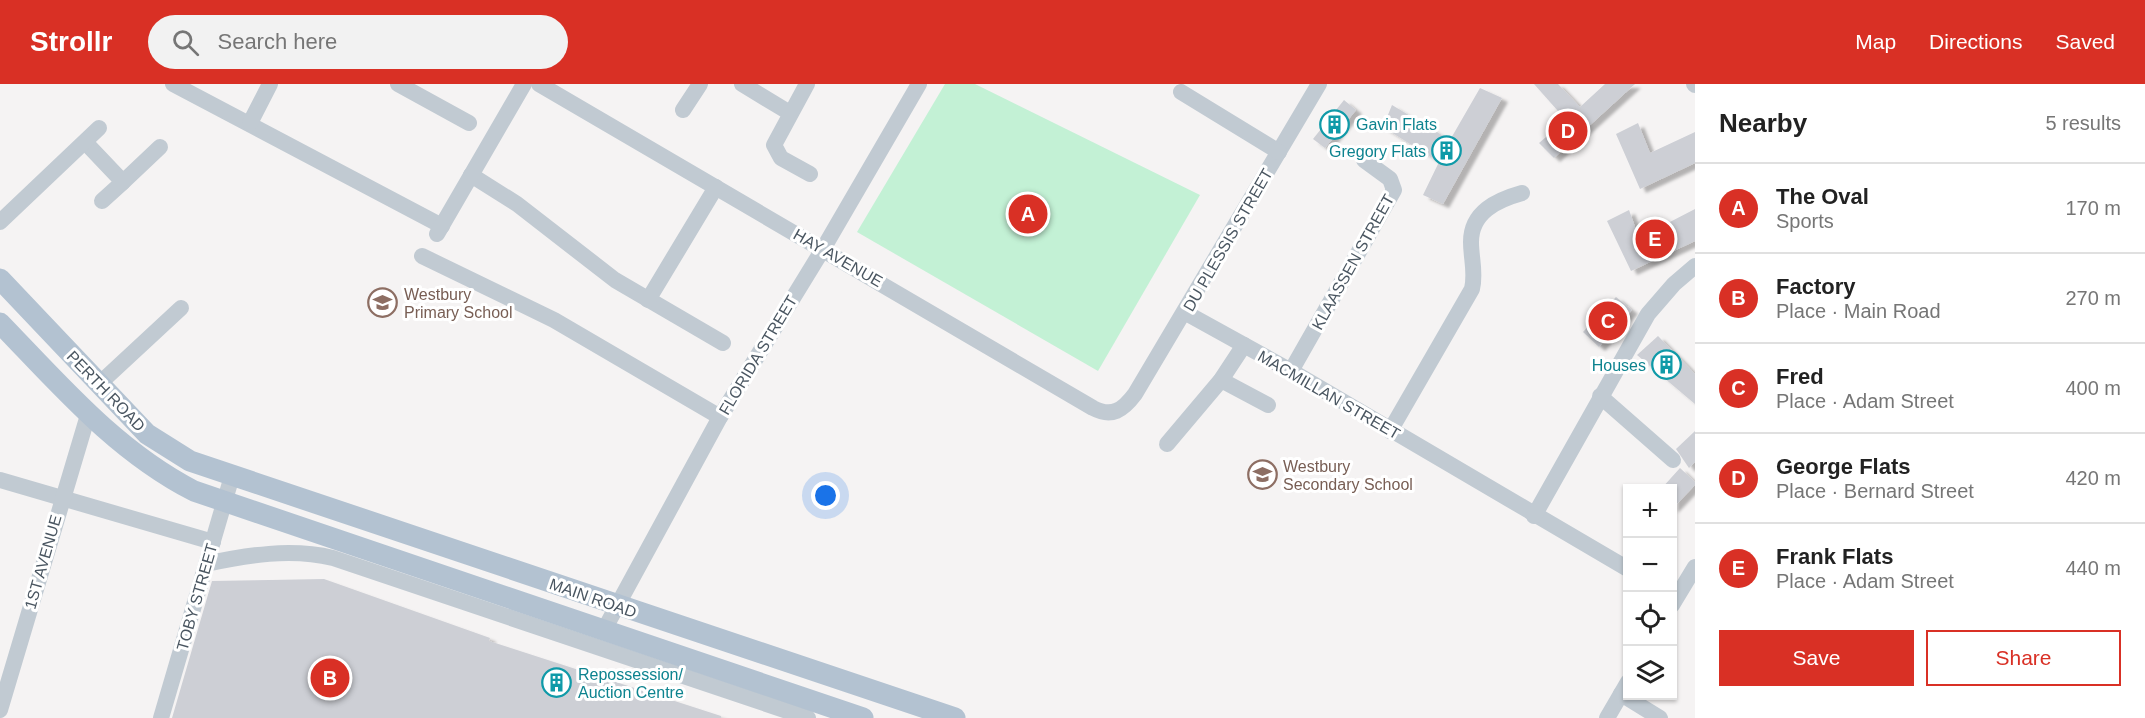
<!DOCTYPE html>
<html lang="en">
<head>
<meta charset="utf-8">
<style>
  :root { --surface:#fff; --page:#f2f2f2; --text:#222; --muted:#767676; --line:#e0e0e0; --accent:#d93025 }
  body { margin:0; font-family:Helvetica,sans-serif; background:var(--page); color:var(--text) }
  .controls { position:absolute; right:18px; bottom:18px; display:grid; overflow:hidden; border-radius:0px; box-shadow:0 2px 4px #0004 }
  .controls button { width:54px; height:54px; display:grid; place-items:center; padding:0; border:0; border-bottom:2px solid var(--line); background:var(--surface); color:var(--text); font:30px sans-serif }
  .you { position:absolute; left:826px; top:412px; width:21px; height:21px; margin:-15px; border:4px solid #fff; border-radius:50%; background:#1a73e8; box-shadow:0 0 0 9px #1a73e833 }
  .badge { display:grid; place-items:center; width:39px; height:39px; border-radius:50%; background:var(--accent); color:#fff; font-size:20px; font-weight:700 }
  .pin { position:absolute; translate:-50% -50%; border:3px solid #fff; box-shadow:0 2px 6px #0006 }
  .list { margin:0; padding:0; list-style:none }
  h2 { display:flex; justify-content:space-between; align-items:center; height:78px; margin:0; padding:0 24px; font-size:26px }
  h2 small { font-size:20px; font-weight:400; color:var(--muted) }
  .list li { display:grid; grid-template-columns:39px 1fr auto; gap:18px; align-items:center; box-sizing:border-box; height:90px; padding:0 24px; border-top:2px solid var(--line) }
  .list b { display:block; font-size:22px; white-space:nowrap }
  .list p { margin:0; font-size:20px; white-space:nowrap; color:var(--muted) }
  .list em { font-size:20px; font-style:normal; color:var(--muted) }
  .actions { display:flex; gap:12px; padding:18px 24px }
  .actions a { flex:1; padding:14px 0; border:2px solid var(--accent); border-radius:0px; text-align:center; font-size:21px; color:var(--accent) }
  .actions .main { background:var(--accent); color:#fff }
  .icon { flex:none; width:33px; height:33px; fill:none; stroke:currentColor; stroke-width:2; stroke-linecap:round; stroke-linejoin:round }
  .map { position:relative; flex:none; width:1695px; height:634px; overflow:hidden }
  header { display:flex; align-items:center; gap:36px; box-sizing:border-box; height:84px; padding:0 30px; background:var(--accent); color:#fff }
  header strong { font-size:28px }
  nav { display:flex; gap:33px; margin-inline-start:auto; font-size:21px }
  .search { width:420px; height:54px; background:var(--page); display:flex; align-items:center; gap:15px; box-sizing:border-box; padding:0 21px; border-radius:33px; color:var(--muted); font-size:22px }
  main { display:flex }
  aside { flex:1; background:var(--surface) }
  .map>svg:first-child { display:block }
</style>
</head>
<body>
<header>
<strong>Strollr</strong>
<div class="search"><svg class="icon" aria-label="search" viewBox="0 0 24 24"><circle cx="10" cy="10" r="6"/><path d="M15 15l6 6"/></svg>Search here</div>
<nav><a>Map</a><a>Directions</a><a>Saved</a></nav>
</header>
<main>
<div class="map">
<svg width="1695" height="634" viewBox="0 0 1695 634">
  <defs>
    <filter id="shadow"><feDropShadow dx="6" dy="4" stdDeviation="1.5" flood-color="#0004"/></filter>
  </defs>
  <rect width="100%" height="100%" fill="#f5f3f3"/>
  <path fill="#c3f1d5" d="M945 0H975L1200 111 1098 287 857 148Z"/>
  <g fill="#cdcfd5" filter="url(#shadow)">
    <path d="M1534 0H1558L1580 23 1605 0H1635L1554 74 1539 59 1566 36Z"/>
    <path d="M1480 4 1502 14 1443 120 1423 111 1439 78 1383 43 1392 21 1450 56Z"/>
    <path d="M1344 16 1356 26 1325 64 1313 55Z"/>
    <path d="M1638 39 1650 69 1695 48V79L1640 105 1616 50Z"/>
    <path d="M1695 125V157L1631 187 1607 137 1629 126 1639 154Z"/>
    <path d="M1616 213 1632 226 1599 263 1583 248Z"/>
    <path d="M1658 252 1695 290V320L1637 271Z"/>
    <path d="M1695 347V378L1689 384 1676 365Z"/>
    <path d="M1680 384 1695 398V401L1672 425V405H1661Z"/>
    <path d="M324 495 490 554 489 557 721 632V634H172L212 497Z"/>
  </g>
  <g fill="none" stroke-linecap="round" stroke-linejoin="round">
    <g stroke="#c1cad2" stroke-width="16">
      <path d="M173 0 442 142"/>
      <path d="M398 0 469 39"/>
      <path d="M539 0 1093 324C1112 334 1123 326 1135 310L1319 0"/>
      <path d="M742 0 790 29"/>
      <path d="M807 0 774 61 781 74 810 90"/>
      <path d="M1694 0 1695 1"/>
      <path d="M1181 8 1279 68"/>
      <path d="M683 26 700 0"/>
      <path d="M250 39 270 0"/>
      <path d="M85 58 123 98 102 117"/>
      <path d="M471 91 517 120 615 196 723 259"/>
      <path d="M123 98 160 63"/>
      <path d="M0 138 99 44"/>
      <path d="M437 150 524 0"/>
      <path d="M422 172 554 236 720 333"/>
      <path d="M648 216 716 103"/>
      <path d="M1186 229 1291 287 1628 485"/>
      <path d="M1291 287 1394 106 1390 95 1364 76"/>
      <path d="M1221 296 1268 321"/>
      <path d="M98 301 181 224"/>
      <path d="M1600 312 1673 376"/>
      <path d="M1390 347 1472 205C1476 188 1471 175 1471 158 1471 128 1497 116 1522 109"/>
      <path d="M1167 360 1221 296 1244 261"/>
      <path d="M0 396 213 458"/>
      <path d="M1534 432 1648 230 1674 200 1695 182"/>
      <path d="M206 480C247 471 291 464 333 474L808 634"/>
      <path d="M1672 521 1695 483"/>
      <path d="M604 546 720 333 823 165 919 0"/>
      <path d="M1621 610 1660 634"/>
      <path d="M0 626 88 331"/>
      <path d="M161 634 232 392"/>
      <path d="M1607 634 1628 598"/>
    </g>
    <g stroke="#b3c2d1" stroke-width="21">
      <path d="M0 195 147 350 190 377 955 634"/>
      <path d="M0 239C60 301 116 367 194 407L863 634"/>
    </g>
  </g>
  <defs>
    <symbol id="building-ring" viewBox="-11 -11 22 22"><circle r="9.5" fill="#fff" stroke="#0f9aa8" stroke-width="1.5"/><path d="M-4-6H4V6H1V3H-1V6H-4ZM-2.5-4.3h1.7v1.8h-1.7ZM.8-4.3h1.7v1.8H.8ZM-2.5-1h1.7V.8h-1.7ZM.8-1h1.7V.8H.8Z" fill="#0f9aa8"/></symbol>
    <symbol id="school-ring" viewBox="-11 -11 22 22"><circle r="9.5" fill="#fff" stroke="#8d6e63" stroke-width="1.5"/><path d="M0-5L7-2L0 1L-7-2ZM-4 1L0 2.5L4 1V4Q0 6-4 4Z" fill="#8d6e63"/></symbol>
  </defs>
  <g fill-rule="evenodd">
    <use href="#building-ring" x="1318" y="24" width="33" height="33"/>
    <use href="#building-ring" x="1430" y="50" width="33" height="33"/>
    <use href="#school-ring" x="366" y="202" width="33" height="33"/>
    <use href="#building-ring" x="1650" y="264" width="33" height="33"/>
    <use href="#school-ring" x="1246" y="374" width="33" height="33"/>
    <use href="#building-ring" x="540" y="582" width="33" height="33"/>
  </g>
  <g text-anchor="middle" dominant-baseline="central" stroke-width="6" stroke-linejoin="round" paint-order="stroke">
    <g font-size="16" fill="#0d838f" stroke="#fff" text-anchor="start">
      <text x="1356" y="40">Gavin Flats</text>
      <text x="1426" y="67" text-anchor="end">Gregory Flats</text>
      <text x="1646" y="281" text-anchor="end">Houses</text>
      <text x="578" y="590">Repossession/<tspan x="578" dy="18">Auction Centre</tspan></text>
    </g>
    <g font-size="16" fill="#4a5661" stroke="#fff">
      <text transform="translate(1228 156) rotate(-60)">DU PLESSIS STREET</text>
      <text transform="translate(838 174) rotate(30)">HAY AVENUE</text>
      <text transform="translate(1353 178) rotate(-61)">KLAASSEN STREET</text>
      <text transform="translate(758 271) rotate(-59)">FLORIDA STREET</text>
      <text transform="translate(106 307) rotate(46)">PERTH ROAD</text>
      <text transform="translate(1329 311) rotate(30)">MACMILLAN STREET</text>
      <text transform="translate(43 478) rotate(-74)">1ST AVENUE</text>
      <text transform="translate(197 513) rotate(-74)">TOBY STREET</text>
      <text transform="translate(593 514) rotate(19)">MAIN ROAD</text>
    </g>
    <g font-size="16" fill="#785e54" stroke="#fff" text-anchor="start">
      <text x="404" y="210">Westbury<tspan x="404" dy="18">Primary School</tspan></text>
      <text x="1283" y="382">Westbury<tspan x="1283" dy="18">Secondary School</tspan></text>
    </g>
  </g>
</svg>
<div class="controls">
<button>+</button>
<button>−</button>
<button><svg class="icon" aria-label="locate" viewBox="0 0 24 24"><circle cx="12" cy="12" r="6"/><path d="M12 2v4M12 18v4M2 12h4M18 12h4"/></svg></button>
<button><svg class="icon" aria-label="layers" viewBox="0 0 24 24"><path d="M12 4l9 5-9 5-9-5zM3 14l9 5 9-5"/></svg></button>
</div>
<div class="you"></div>
<div class="pin badge" style="left:1028px;top:130px">A</div>
<div class="pin badge" style="left:330px;top:594px">B</div>
<div class="pin badge" style="left:1608px;top:237px">C</div>
<div class="pin badge" style="left:1568px;top:47px">D</div>
<div class="pin badge" style="left:1655px;top:155px">E</div>
</div>
<aside>
<h2>Nearby<small>5 results</small></h2>
<ul class="list">
<li><span class="badge">A</span><div><b>The Oval</b><p>Sports</p></div><em>170 m</em></li>
<li><span class="badge">B</span><div><b>Factory</b><p>Place · Main Road</p></div><em>270 m</em></li>
<li><span class="badge">C</span><div><b>Fred</b><p>Place · Adam Street</p></div><em>400 m</em></li>
<li><span class="badge">D</span><div><b>George Flats</b><p>Place · Bernard Street</p></div><em>420 m</em></li>
<li><span class="badge">E</span><div><b>Frank Flats</b><p>Place · Adam Street</p></div><em>440 m</em></li>
</ul>
<div class="actions"><a class="main">Save</a><a>Share</a></div>
</aside>
</main>
</body>
</html>
